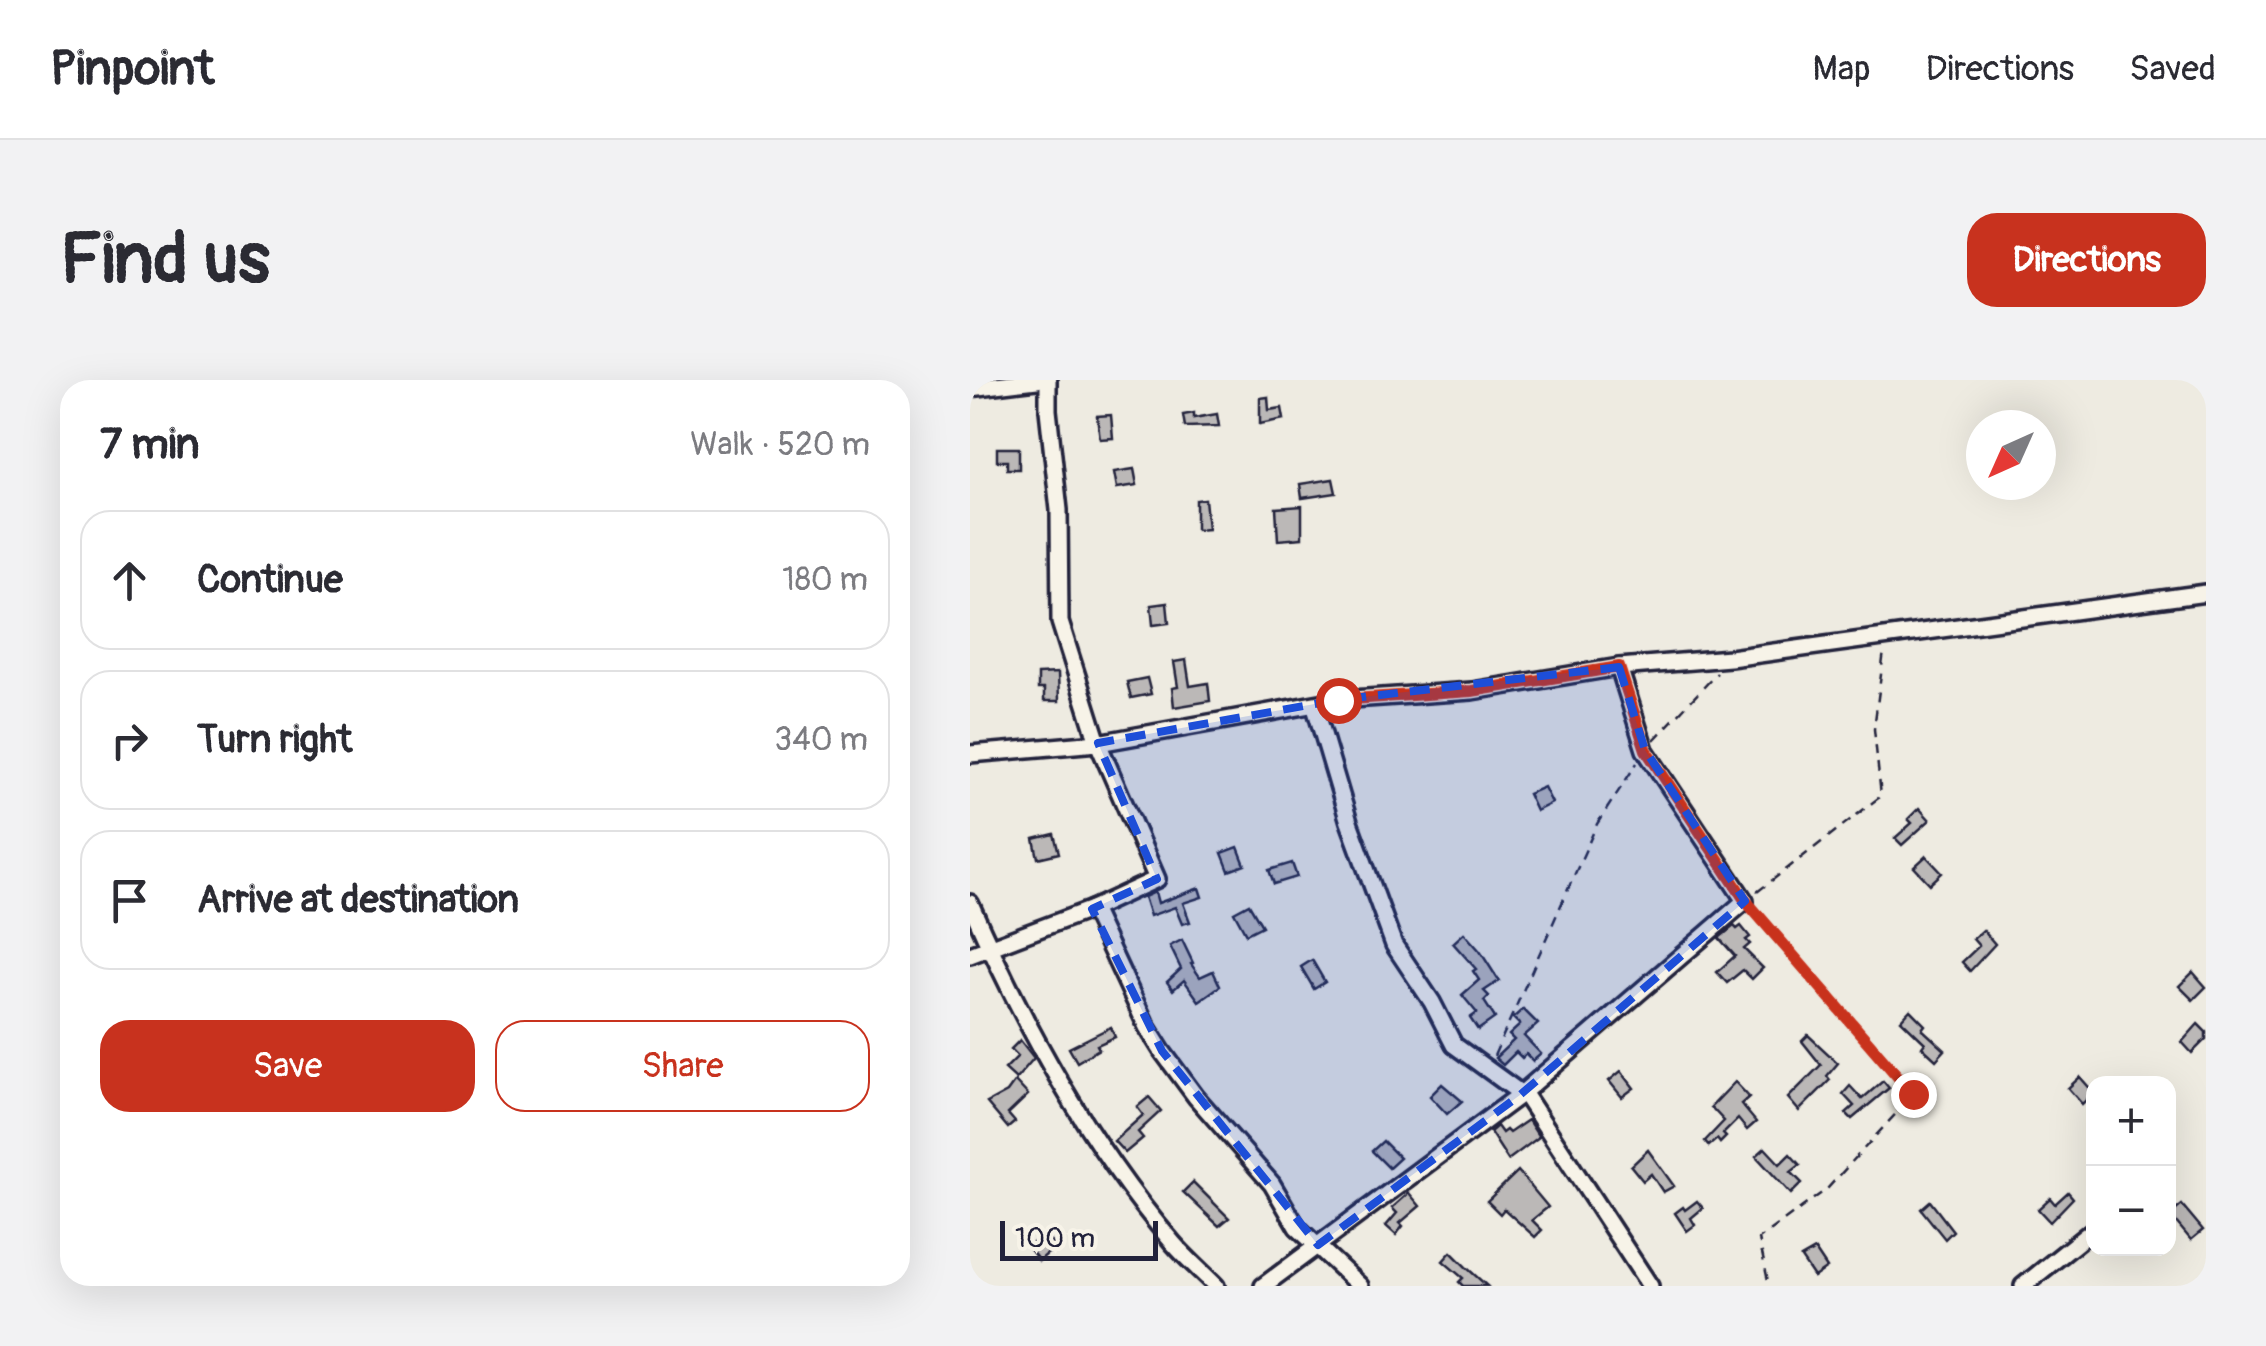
<!DOCTYPE html>
<html lang="en">
<head>
<meta charset="utf-8">
<style>
  :root { --surface:#fff; --page:#f2f2f3; --text:#2b2b33; --muted:#7c7c81; --line:#e1e1e2; --accent:#c8321e }
  body { margin:0; font-family:Pangolin,sans-serif; background:var(--page); color:var(--text) }
  .controls { position:absolute; right:30px; bottom:30px; display:grid; overflow:hidden; border-radius:20px; box-shadow:0 10px 40px #0002 }
  .controls button { width:90px; height:90px; display:grid; place-items:center; padding:0; border:0; border-bottom:2px solid var(--line); background:var(--surface); color:var(--text); font:50px sans-serif }
  .compass { position:absolute; left:996px; top:30px; width:90px; height:90px; border-radius:50%; background:var(--surface); box-shadow:0 10px 40px #0002; rotate:225deg }
  .scale { position:absolute; left:30px; bottom:25px; width:158px; box-sizing:border-box; padding-left:10px; border:5px solid #22223b; border-top:0; font-size:28px; line-height:35px; white-space:nowrap; color:#22223b; -webkit-text-stroke:8px #f7f3e8; paint-order:stroke }
  .stop { position:absolute; width:30px; height:30px; margin:-22px; border:8px solid #c8321e; border-radius:50%; background:#fff }
  .stop.end { background:#c8321e; border-color:#fff; box-shadow:0 2px 10px #0008 }
  .list { margin:0; padding:0; list-style:none }
  h2 { display:flex; justify-content:space-between; align-items:center; height:130px; margin:0; padding:0 40px; font-size:42px }
  h2 small { font-size:32px; font-weight:400; color:var(--muted) }
  .list li { display:grid; grid-template-columns:65px 1fr auto; gap:30px; align-items:center; box-sizing:border-box; height:140px; margin:0 20px 20px; padding:0 20px; border:2px solid var(--line); border-radius:30px }
  .list b { display:block; font-size:38px; white-space:nowrap }
  .list em { font-size:32px; font-style:normal; color:var(--muted) }
  .actions { display:flex; gap:20px; padding:30px 40px }
  .actions a { flex:1; padding:22px 0; border:2px solid var(--accent); border-radius:30px; text-align:center; font-size:35px; color:var(--accent) }
  .actions .main { background:var(--accent); color:#fff }
  .icon { flex:none; width:55px; height:55px; fill:none; stroke:currentColor; stroke-width:2; stroke-linecap:round; stroke-linejoin:round }
  .map { position:relative; flex:none; width:1236px; height:906px; overflow:hidden; border-radius:30px }
  header { display:flex; align-items:center; gap:60px; box-sizing:border-box; height:140px; padding:0 50px; background:var(--surface); border-bottom:2px solid var(--line) }
  header strong { font-size:48px }
  nav { display:flex; gap:55px; margin-inline-start:auto; font-size:35px }
  .intro { display:flex; align-items:center; justify-content:space-between; box-sizing:border-box; height:240px; padding:0 60px }
  h1 { margin:0; font-size:70px }
  .button { padding:25px 45px; border-radius:30px; background:var(--accent); color:#fff; font-size:35px; font-weight:700 }
  main { display:flex; gap:60px; padding:0 60px }
  aside { flex:1; background:var(--surface); border-radius:30px; box-shadow:0 10px 40px #0002 }
  .map>svg:first-child { display:block }
</style>
</head>
<body>
<header>
<strong>Pinpoint</strong>
<nav><a>Map</a><a>Directions</a><a>Saved</a></nav>
</header>
<div class="intro"><h1>Find us</h1><a class="button">Directions</a></div>
<main>
<aside>
<h2>7 min<small>Walk · 520 m</small></h2>
<ul class="list">
<li><svg class="icon" aria-label="ahead" viewBox="0 0 24 24"><path d="M12 20V5M6 11l6-6 6 6"/></svg><div><b>Continue</b></div><em>180 m</em></li>
<li><svg class="icon" aria-label="right" viewBox="0 0 24 24"><path d="M7 20v-9h11M14 6l5 5-5 5"/></svg><div><b>Turn right</b></div><em>340 m</em></li>
<li><svg class="icon" aria-label="arrive" viewBox="0 0 24 24"><path d="M6 21V4h12l-3 4 3 4H6"/></svg><div><b>Arrive at destination</b></div></li>
</ul>
<div class="actions"><a class="main">Save</a><a>Share</a></div>
</aside>
<div class="map">
<svg width="1236" height="906" viewBox="0 0 1236 906">
  <rect width="100%" height="100%" fill="#eeebe1"/>
  <filter id="ink" filterUnits="userSpaceOnUse"><feTurbulence type="fractalNoise" baseFrequency=".01" numOctaves="2"/><feDisplacementMap in="SourceGraphic" scale="20" xChannelSelector="R" yChannelSelector="G"/><feConvolveMatrix kernelMatrix="1 2 1 2 8 2 1 2 1" color-interpolation-filters="sRGB"/></filter>
  <g filter="url(#ink)">
    <g fill="#bbb8b7" stroke="#22223b" stroke-width="2.5">
      <path d="M298 17 299 30 312 28 314 39 290 44V18Z"/>
      <path d="M224 33V38L247 34 249 46 215 47 213 35Z"/>
      <path d="M141 35 143 58 130 59 127 36Z"/>
      <path d="M27 68H49V89H37V81H27Z"/>
      <path d="M164 89 167 105 147 108 144 92Z"/>
      <path d="M363 99 366 113 332 118 330 104Z"/>
      <path d="M235 119 238 149 226 150V120Z"/>
      <path d="M332 126V158L308 160 306 128Z"/>
      <path d="M197 223 199 243 183 245 181 225Z"/>
      <path d="M216 280 220 306 238 303 240 321 204 327 202 308 208 307 204 282Z"/>
      <path d="M88 293 89 321H74V309H68V294Z"/>
      <path d="M177 298 181 314 161 318 157 302Z"/>
      <path d="M574 407 582 423 566 431 558 414Z"/>
      <path d="M949 428 960 440 932 465 925 458 942 443 938 439Z"/>
      <path d="M84 454 89 473 68 478 64 459Z"/>
      <path d="M268 467 275 485 259 491 252 473Z"/>
      <path d="M956 476 972 493 960 504 944 487Z"/>
      <path d="M322 483 327 497 304 504 299 490Z"/>
      <path d="M229 508 232 517 213 523 220 542 212 544 205 527 180 536 174 517 185 512 188 523Z"/>
      <path d="M279 524 292 546 276 554 264 532Z"/>
      <path d="M764 546 767 549 771 546 780 557 776 560 780 564 774 569 793 588 782 599 773 590 757 603 747 592 765 576 749 558Z"/>
      <path d="M1013 550 1025 564 1000 591 992 582 1009 566 1003 559Z"/>
      <path d="M494 553 510 571 529 601 514 611 519 616 514 621 525 638 508 650 500 638 507 633 492 615 509 600 503 591 506 589 483 563Z"/>
      <path d="M212 560 223 583 221 584 230 597 243 591 250 606 229 621 214 600 203 610 197 602 211 589 200 566Z"/>
      <path d="M342 580 355 602 344 609 331 587Z"/>
      <path d="M1223 592 1236 607 1223 620 1209 606Z"/>
      <path d="M553 629 568 644 554 656 571 674 563 681 556 674 552 678 546 672 533 685 525 678 544 660 539 655 550 645 543 638Z"/>
      <path d="M940 630 955 645 952 649 975 670 966 680 952 667 955 663 931 640Z"/>
      <path d="M1228 644 1236 652V659L1222 673 1212 662Z"/>
      <path d="M141 647 145 657 127 665 129 669 107 682 99 668Z"/>
      <path d="M838 655 868 683 857 696 860 700 829 731 818 718 851 685 832 661Z"/>
      <path d="M50 660 64 678 46 699 35 689 48 676 41 669Z"/>
      <path d="M651 691 664 708 652 717 639 701Z"/>
      <path d="M1110 697 1124 713 1112 724 1098 708Z"/>
      <path d="M45 701 58 715 38 734 45 742 38 748 17 723 37 712Z"/>
      <path d="M913 701 919 708 882 739 876 733 884 726 873 714 880 706 892 719Z"/>
      <path d="M765 702 779 717 771 724 786 742 777 750 768 739 753 754 756 757 750 763 747 759 739 766 735 761 754 741 741 727Z"/>
      <path d="M472 704 492 721 477 734 460 716Z"/>
      <path d="M179 717 191 731 168 752 173 758 155 773 144 761 173 735 167 727Z"/>
      <path d="M558 740 569 757 538 780 520 752 527 746 532 753 536 750 539 753Z"/>
      <path d="M413 761 430 778 419 788 402 771Z"/>
      <path d="M795 768 810 784 820 774 830 785 821 792 832 803 821 814 786 776Z"/>
      <path d="M678 770 704 806 693 812 681 794 673 801 661 786Z"/>
      <path d="M548 791 578 827 562 840 572 850 565 857 534 829 530 834 517 821Z"/>
      <path d="M223 802 259 838 249 846 213 812Z"/>
      <path d="M1098 812 1103 818 1080 842 1068 829 1080 818 1085 824Z"/>
      <path d="M439 813 450 826 430 843 433 846 426 855 416 846 427 833 422 828Z"/>
      <path d="M727 821 733 828 721 838 725 845 717 851 705 833 713 827 715 830Z"/>
      <path d="M960 821 983 851 975 859 951 829Z"/>
      <path d="M1212 825 1233 850 1221 860 1200 835Z"/>
      <path d="M74 854 85 867 69 881 58 867Z"/>
      <path d="M845 870 857 888 844 897 831 878Z"/>
      <path d="M481 872 496 887 517 906H493L489 902 493 898 473 881Z"/>
    </g>
    <g fill="none" stroke-linecap="round" stroke-linejoin="round">
      <defs>
        <g id="minor">
          <path d="M78 0V30L89 130 90 242 128 363 187 499 122 529 177 647 192 671 226 717 302 804 327 847 390 906"/>
          <path d="M0 8 67 0"/>
          <path d="M345 327 379 442 424 565 462 622 484 665 557 718 680 906"/>
          <path d="M0 374 128 363 367 320 502 311 649 287 760 278 1236 213"/>
          <path d="M0 523C53 644 117 762 203 863 216 878 232 892 246 906"/>
          <path d="M0 575 122 529"/>
          <path d="M293 906 550 715 775 521 675 370 649 287"/>
          <path d="M1053 906 1124 849"/>
        </g>
      </defs>
      <use href="#minor" stroke="#22223b" stroke-width="22"/>
      <g stroke="#22223b" stroke-width="2.5" stroke-dasharray="10 8" stroke-linecap="butt">
        <path d="M684 360 747 293"/>
        <path d="M787 512 911 416 904 349 914 271"/>
        <path d="M784 531 943 715 857 809 789 859 799 906"/>
        <path d="M524 676 627 444 667 383"/>
      </g>
      <use href="#minor" stroke="#f7f3e8" stroke-width="15"/>
    </g>
  </g>
  <g fill="none" stroke-linecap="round" stroke-linejoin="round" filter="url(#ink)">
    <path stroke="#c8321e" stroke-width="12" d="M368 320 502 311 649 287 676 370 775 520 943 714"/>
  </g>
  <path fill="#1d4ed8" fill-opacity="0.2" stroke="#1d4ed8" stroke-width="8" stroke-dasharray="20 12" stroke-linejoin="round" d="M649 287 675 370 775 521 550 715 348 865 192 671 122 529 187 499 128 363 367 320Z"/>
</svg>
<div class="controls">
<button>+</button>
<button>−</button>
</div>
<svg class="compass" viewBox="-18 -18 36 36"><path d="M0-13l5 13h-10z" fill="#e53935"/><path d="M0 13l5-13h-10z" fill="#7c7c81"/></svg>
<div class="scale">100 m</div>
<div class="stop" style="left:368px;top:320px"></div>
<div class="stop end" style="left:943px;top:714px"></div>
</div>
</main>
</body>
</html>
